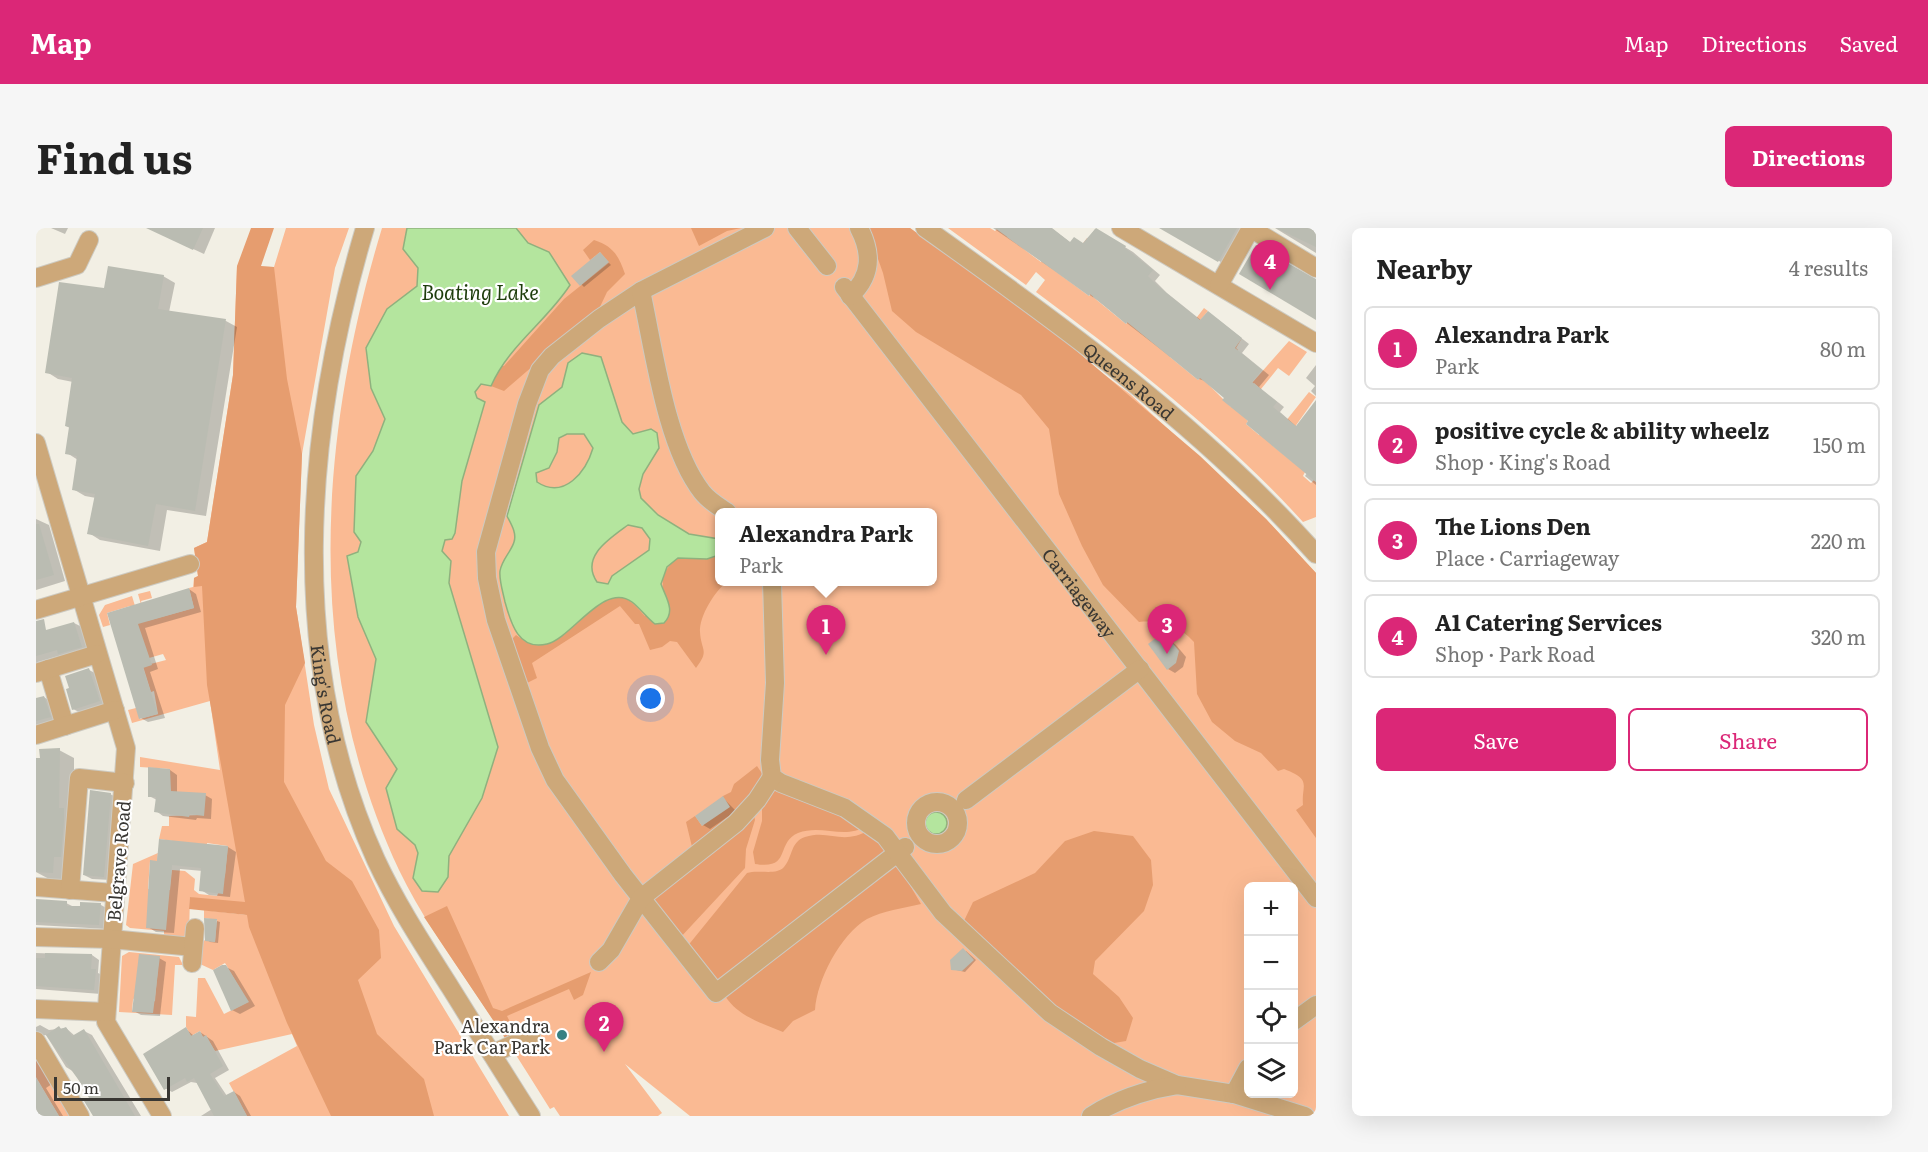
<!DOCTYPE html>
<html lang="en">
<head>
<meta charset="utf-8">
<style>
  :root { --surface:#fff; --page:#f6f6f6; --text:#222; --muted:#767676; --line:#e0e0e0; --accent:#db2777 }
  body { margin:0; font-family:Literata,serif; background:var(--page); color:var(--text) }
  .controls { position:absolute; right:18px; bottom:18px; display:grid; overflow:hidden; border-radius:9px; box-shadow:0 6px 24px #0002 }
  .controls button { width:54px; height:54px; display:grid; place-items:center; padding:0; border:0; border-bottom:2px solid var(--line); background:var(--surface); color:var(--text); font:30px sans-serif }
  .scale { position:absolute; left:18px; bottom:15px; width:116px; box-sizing:border-box; padding-left:6px; border:3px solid #393733; border-top:0; font-size:16px; line-height:21px; white-space:nowrap; color:#393733; -webkit-text-stroke:4px #fff; paint-order:stroke }
  .you { position:absolute; left:615px; top:471px; width:21px; height:21px; margin:-15px; border:4px solid #fff; border-radius:50%; background:#1a73e8; box-shadow:0 0 0 9px #1a73e833 }
  .badge { display:grid; place-items:center; width:39px; height:39px; border-radius:50%; background:var(--accent); color:#fff; font-size:20px; font-weight:700 }
  .pin { position:absolute; translate:-50% -50px; filter:drop-shadow(0 2px 3px #0008) }
  .pin::after { content:''; position:absolute; top:32px; width:21px; height:18px; background:inherit; clip-path:polygon(0 0,100% 0,50% 100%) }
  .popup { position:absolute; left:679px; top:280px; width:222px; height:78px; box-sizing:border-box; display:grid; place-content:center; border-radius:9px; background:var(--surface); filter:drop-shadow(0 2px 4px #0005); font-size:20px; white-space:nowrap; color:var(--muted) }
  .popup b { font-size:22px; color:var(--text) }
  .popup::after { content:''; position:absolute; left:50%; top:100%; margin-left:-12px; border:12px solid transparent; border-top-color:var(--surface) }
  .list { margin:0; padding:0; list-style:none }
  h2 { display:flex; justify-content:space-between; align-items:center; height:78px; margin:0; padding:0 24px; font-size:26px }
  h2 small { font-size:20px; font-weight:400; color:var(--muted) }
  .list li { display:grid; grid-template-columns:39px 1fr auto; gap:18px; align-items:center; box-sizing:border-box; height:84px; margin:0 12px 12px; padding:0 12px; border:2px solid var(--line); border-radius:9px }
  .list b { display:block; font-size:22px; white-space:nowrap }
  .list p { margin:0; font-size:20px; white-space:nowrap; color:var(--muted) }
  .list em { font-size:20px; font-style:normal; color:var(--muted) }
  .actions { display:flex; gap:12px; padding:18px 24px }
  .actions a { flex:1; padding:14px 0; border:2px solid var(--accent); border-radius:9px; text-align:center; font-size:21px; color:var(--accent) }
  .actions .main { background:var(--accent); color:#fff }
  .icon { flex:none; width:33px; height:33px; fill:none; stroke:currentColor; stroke-width:2; stroke-linecap:round; stroke-linejoin:round }
  .map { position:relative; flex:none; width:1280px; height:888px; overflow:hidden; border-radius:9px }
  header { display:flex; align-items:center; gap:36px; box-sizing:border-box; height:84px; padding:0 30px; background:var(--accent); color:#fff }
  header strong { font-size:28px }
  nav { display:flex; gap:33px; margin-inline-start:auto; font-size:21px }
  .intro { display:flex; align-items:center; justify-content:space-between; box-sizing:border-box; height:144px; padding:0 36px }
  h1 { margin:0; font-size:42px }
  .button { padding:15px 27px; border-radius:9px; background:var(--accent); color:#fff; font-size:21px; font-weight:700 }
  main { display:flex; gap:36px; padding:0 36px }
  aside { flex:1; background:var(--surface); border-radius:9px; box-shadow:0 6px 24px #0002 }
  .map>svg:first-child { display:block }
</style>
</head>
<body>
<header>
<strong>Map</strong>
<nav><a>Map</a><a>Directions</a><a>Saved</a></nav>
</header>
<div class="intro"><h1>Find us</h1><a class="button">Directions</a></div>
<main>
<div class="map">
<svg width="1280" height="888" viewBox="0 0 1280 888">
  <rect width="100%" height="100%" fill="#f2efe4"/>
  <g fill="#faba93" fill-rule="evenodd">
    <path d="M250 0H313L299 40 266 226 260 379 278 497 293 561 358 698 473 888H211L193 855 261 818 256 806 179 823 170 808 167 809 164 803 155 808 150 799V788L160 789 162 750H169L188 786 212 774 189 735 177 742 164 736 166 712 179 714 181 692 168 690V682L211 687 154 669 153 705 145 710 128 708V703L94 700 90 697 97 636 122 625 121 633H114L112 661 134 662 136 642 149 643 159 651 158 662 163 666 181 668 189 648 192 618 171 615V618L123 611 126 598H133V588L168 587 134 571V541L104 539V529L184 542 174 473 96 495 92 482 100 480 104 491 122 486 118 463 115 464 107 438 130 432 127 426 113 430 94 378 71 385 74 397 67 399 63 387 69 377 96 368 102 388 108 387 102 366 114 363 116 370 105 373 111 393 158 380 153 360 157 359 158 350 162 348 158 320 171 314 197 147 201 38 238 39Z"/>
    <path d="M346 0H874L1094 166 1230 291 1280 345V888H654L589 836 626 885 622 888H524L518 879 514 881C489 841 464 801 437 762 411 723 383 684 363 642 267 438 282 211 346 0ZM684 284H896V354H684ZM1212 658H1258V866H1212Z"/>
    <path d="M912 0H954L959 3 962 0H977L971 9 1005 34 1021 13 1027 17 1011 37 1053 68 1068 49 1062 44 1069 33 1052 23 1045 31 1039 26 1051 10 1060 16 1069 6 1064 14 1067 17 1063 23 1068 27 1081 13 1074 23 1082 30 1074 41 1077 44 1057 69 1090 96 1109 71 1115 76 1123 66 1130 71 1119 85 1115 82 1100 100 1126 121 1141 102 1138 100 1149 86 1158 93 1168 80 1172 83 1161 96 1163 98 1152 112 1148 109 1134 129 1162 152 1189 118 1196 123 1206 110 1200 120 1202 122 1173 157 1195 179 1253 113 1271 124 1253 148 1242 140 1225 161 1218 155 1210 165 1214 169 1203 183 1212 193 1210 196 1223 207 1230 204 1237 209 1273 164 1280 169 1256 203 1249 198 1237 218 1263 239 1278 220 1280 222V226L1267 242 1269 244 1267 248 1275 255 1278 252 1280 254V289L1267 294C1188 207 1094 134 1000 64L1009 52 1000 44 990 57Z"/>
    <path d="M93 724 143 729 147 737H139L136 787 83 784 86 728ZM123 728 119 773 96 783 97 772Z"/>
    <path d="M0 830 40 888H23L0 849Z"/>
  </g>
  <g fill="#e69d6f">
    <path d="M215 0H238L225 38 238 39 251 151 266 226 260 379 269 435 249 477 248 554 290 633 316 653 343 702 345 730 322 752 341 806 388 851 398 888H295L251 795 213 699 211 687 153 681 154 669 209 674 171 457 166 358 158 359V350L162 348 158 320 171 314 197 147 201 38Z"/>
    <path d="M655 0H705L691 3 663 18Z"/>
    <path d="M831 0H874L1022 107 1164 228 1230 291 1280 345V610L1260 582 1267 577C1265 557 1277 552 1248 541L1242 543 1225 525 1199 513 1176 494 1161 466 1158 414C1142 397 1126 392 1103 394L1067 357 1046 318 1023 266 1013 201 985 167 880 104 856 83 847 45Z"/>
    <path d="M558 12C577 18 583 28 589 46L571 64 563 81 468 163 455 158 463 138H468L528 71 573 35 564 24 554 32 547 22Z"/>
    <path d="M683 327 684 354H691C679 363 663 388 664 404 665 423 674 422 660 440L641 414 634 413 626 419 614 422 603 396H599L584 378 496 435 501 450 489 456 475 412 480 407C530 444 547 359 588 370 597 373 603 382 609 388L629 368C624 353 627 344 638 332 653 325 669 335 683 327Z"/>
    <path d="M721 538 727 547 707 578 657 623 650 594 659 588 666 598 687 568 695 564 698 556Z"/>
    <path d="M740 560 830 598C809 612 786 596 762 605 739 615 756 642 719 636L717 624 726 593V573Z"/>
    <path d="M717 582 719 592 710 621 709 640 643 711 618 674 620 668Z"/>
    <path d="M833 602 850 618 849 626 680 757 650 720 711 645C722 641 740 648 748 639 757 629 754 614 769 609 794 601 806 618 833 602Z"/>
    <path d="M1058 603 1097 608 1115 632 1117 657 1108 683 1059 733 1057 746 1083 769 1097 790 1090 813 1072 816 1023 782 927 695 937 674 999 645 1029 613Z"/>
    <path d="M855 636 862 637 885 676C867 680 847 683 831 691 804 707 781 752 779 782L757 793 747 804C725 795 702 788 689 768Z"/>
    <path d="M411 678 457 780 466 783 555 744 547 767 538 772 533 761 471 788 479 804 469 810 388 689Z"/>
  </g>
  <g fill="#b4e59e" stroke="#8fb17e" stroke-width="1.5" fill-rule="evenodd">
    <path d="M371 0H480L492 15 513 24 534 57C510 94 473 117 455 158L445 156 439 164 441 170 449 174 426 253 419 305 416 311 409 312 406 323 415 333 413 355 462 519 446 570 413 628 412 649 402 664 386 663 377 650 382 625 379 617 361 601 350 560 361 541 330 494 340 431 322 389 311 328 322 324 325 314 318 304 320 248 337 223 349 191 335 160 330 120 351 81 381 58 382 40 367 21Z"/>
    <path d="M546 125 565 129 586 194 597 206 615 201 621 205 623 220 607 246 603 261 605 270 622 287 653 306 683 311V327L671 331 642 330 631 339 625 356C630 370 640 383 628 395L619 396C611 390 604 380 596 374 568 353 536 410 511 416 483 423 475 396 469 374 467 364 463 353 464 343 466 331 475 324 478 314 481 305 475 296 471 288L503 177 526 159 532 135ZM531 206H548L557 220C550 244 528 272 501 254L500 245 513 240 521 224 523 210ZM592 297 606 300 614 311 613 322 576 348 572 356 561 354C544 329 573 311 592 297Z"/>
    <circle cx="900" cy="595" r="11"/>
  </g>
  <g fill="#0003">
    <path d="M15 0H32L29 6Z"/>
    <path d="M112 0H179L168 26Z"/>
    <path d="M957 0H1015L1035 15 1048 17 1059 1 1097 24 1124 47 1119 53 1131 65 1166 93 1180 90 1213 116 1206 125 1233 147 1223 159 1248 179 1244 184 1261 199 1280 175V257L1269 248 1271 245 1172 154 1163 151 1061 72Z"/>
    <path d="M1126 0H1205L1190 37Z"/>
    <path d="M1239 0H1280V25Z"/>
    <path d="M564 26 575 37 548 59 537 48Z"/>
    <path d="M127 48 139 55 133 84 190 93 201 99 170 288 131 282 124 323 64 312 53 305 60 270 49 268 37 261 42 232 31 225 34 200 30 198 37 154 22 151 11 144 70 62Z"/>
    <path d="M1280 137V168L1275 163 1279 158 1270 150Z"/>
    <path d="M0 291 13 297 29 353 0 362Z"/>
    <path d="M153 361 160 366 165 384 109 400 122 441 114 444 129 490 112 494 105 490 73 386Z"/>
    <path d="M38 395 46 399 52 423 31 429 26 427 2 434 3 437 0 438V406Z"/>
    <path d="M1133 412 1140 417 1150 429 1147 439 1139 445 1132 441Z"/>
    <path d="M53 442 61 446 70 477 45 485 37 481Z"/>
    <path d="M8 469 15 474 21 493 0 499V472Z"/>
    <path d="M23 522 38 530V587L32 652 13 651 0 644V532Z"/>
    <path d="M134 542 141 547V565L169 567 176 571 175 591 161 590 160 592 127 588 120 583 121 572 113 568Z"/>
    <path d="M74 566 82 570 75 652 56 651 48 647Z"/>
    <path d="M687 570 700 583 674 601 667 597Z"/>
    <path d="M124 612 192 619 200 624 194 669 173 667 165 662 167 643 144 641 138 705 120 704 112 699Z"/>
    <path d="M0 672 30 675 38 679 65 677 72 681 71 701 0 697Z"/>
    <path d="M181 693 184 694 182 715 174 714 171 712Z"/>
    <path d="M930 723 940 732 929 744 916 741Z"/>
    <path d="M0 725 56 727 63 732 62 745 66 747 65 766 0 761Z"/>
    <path d="M123 730 130 734 124 788 105 787 98 783Z"/>
    <path d="M190 739 198 743 219 778 204 786 196 782Z"/>
    <path d="M4 797 13 802 30 800 39 808 48 803 56 807 105 888H65L38 844 30 839 10 807 0 809V799Z"/>
    <path d="M150 801 158 808 164 804 177 813 193 842 179 850 191 868 198 864 204 868 215 888H165L176 881 161 855 155 854 136 864 129 860Z"/>
    <path d="M0 828 16 856 10 860 27 888H0Z"/>
  </g>
  <g fill="#babcb2">
    <path d="M110 0H167L157 22Z"/>
    <path d="M959 0H1016L1034 14 1038 9 1047 15 1060 0 1090 18 1089 20 1117 42 1112 48 1123 59 1164 92 1172 83 1206 110 1199 120 1226 142 1216 154 1241 174 1237 179 1260 198 1280 172V254L1210 196 1212 193 1186 172 1188 170 1164 150 1162 152 1091 94 1090 96 1054 66 1053 68Z"/>
    <path d="M1123 0H1201L1182 34Z"/>
    <path d="M1240 0H1280V19Z"/>
    <path d="M1220 17 1280 51V92L1203 46Z"/>
    <path d="M564 24 573 34 544 58 535 48Z"/>
    <path d="M72 38 128 47 122 81 190 91 159 283 120 276 112 318 51 306 59 266 36 262 41 228 29 226 33 199 29 198 36 150 9 145 23 54 68 60Z"/>
    <path d="M0 296H3L18 347 0 352Z"/>
    <path d="M153 360 158 380 102 396 116 437 107 440 122 486 103 491 71 385Z"/>
    <path d="M8 391 10 402 38 394 46 419 22 426 21 422 0 428V393Z"/>
    <path d="M1121 409 1133 411 1143 423 1140 435 1131 442 1112 416Z"/>
    <path d="M53 440 64 473 36 482 30 461 33 460 29 448Z"/>
    <path d="M8 468 15 489 0 493V470Z"/>
    <path d="M24 520 23 580H28V593L25 629H18L17 645 0 644V530H4L3 521Z"/>
    <path d="M112 539 134 541 135 563 170 565 168 588 154 586 153 589 118 584 120 569H112Z"/>
    <path d="M54 562 75 565 68 649 47 647Z"/>
    <path d="M687 568 694 579 666 598 659 588Z"/>
    <path d="M123 611 192 618 187 666 163 663 165 640 136 637 130 702 110 700 114 632 121 633Z"/>
    <path d="M0 671 31 673V678H44V674L65 675 63 697 0 694Z"/>
    <path d="M168 690 181 691 179 714 169 713Z"/>
    <path d="M927 720 938 732 926 743 915 742 914 732Z"/>
    <path d="M9 725 56 726 55 741H60L58 762 0 758V730H9Z"/>
    <path d="M103 726 124 728 117 785 96 784Z"/>
    <path d="M186 737H190L213 774 195 783 177 742Z"/>
    <path d="M23 798 25 801 30 799 36 808 48 801 99 888H57L48 873 53 870 44 854 10 807Z"/>
    <path d="M150 799 155 808 164 803 167 809 170 807 187 838 174 846 188 868 198 863 211 888H178L158 850 151 854 149 850 128 862 107 826Z"/>
    <path d="M0 850 23 888H0Z"/>
  </g>
  <g fill="none" stroke-linecap="round" stroke-linejoin="round">
    <defs>
      <g id="minor">
        <path id="s1" d="M329 0C268 204 250 434 340 632 361 677 388 718 414 759 441 802 468 846 495 888"/>
        <path d="M729 0 605 63 563 91 516 128 504 142 491 176 450 324 451 350 460 392 504 520 519 552 587 647 680 765 869 619"/>
        <path d="M761 0 791 38"/>
        <path id="s2" d="M889 0C1027 98 1167 199 1280 326"/>
        <path d="M1085 0 1280 115"/>
        <path d="M1214 0 1280 40"/>
        <path d="M0 50 41 37 53 12"/>
        <path d="M1183 57 1215 0"/>
        <path id="s3" d="M808 59 1280 670"/>
        <path d="M605 63C618 122 630 218 666 264 673 273 682 278 691 284"/>
        <path d="M814 68C836 48 836 25 823 0"/>
        <path d="M0 215 90 520 70 794 126 888"/>
        <path d="M736 354 739 455 734 532 736 549 745 555 809 580 849 608 907 685 1014 785 1065 819 1104 841 1141 857 1198 866 1269 888"/>
        <path d="M0 382 154 336"/>
        <path d="M12 441 29 498"/>
        <path d="M0 445 61 426"/>
        <path d="M0 507 79 482"/>
        <path d="M930 572 1104 441"/>
        <circle cx="901" cy="595" r="21"/>
        <path d="M0 659 78 665"/>
        <path d="M34 662 43 550 89 555"/>
        <path d="M0 709 75 711 157 719"/>
        <path d="M563 734 575 722 605 670 700 595 721 572 736 549"/>
        <path d="M156 735 159 700"/>
        <path d="M0 781 70 784"/>
        <path d="M1258 793 1280 777"/>
        <path d="M0 813 44 888"/>
        <path d="M456 826 495 808"/>
        <path d="M1198 866 1212 840"/>
        <path d="M1055 888C1082 871 1109 862 1141 857"/>
      </g>
    </defs>
    <use href="#minor" stroke="#cdcac1" stroke-width="20"/>
    <use href="#minor" stroke="#cda879" stroke-width="18"/>
  </g>
  <circle fill="#378083" stroke="#fff" stroke-width="2" cx="526" cy="807" r="6"/>
  <g text-anchor="middle" dominant-baseline="central" stroke-width="4.5" stroke-linejoin="round" paint-order="stroke">
    <g font-size="18" fill="#393733" stroke="#fff">
      <text stroke="none"><textPath href="#s2" startOffset="255">Queens Road</textPath></text>
      <text stroke="none"><textPath href="#s3" startOffset="386">Carriageway</textPath></text>
      <text stroke="none"><textPath href="#s1" startOffset="472">King's Road</textPath></text>
      <text transform="translate(82 633) rotate(-85)">Belgrave Road</text>
    </g>
    <g font-size="18" fill="#393733" stroke="#fff" text-anchor="end">
      <text x="514" y="797">Alexandra<tspan x="514" dy="21">Park Car Park</tspan></text>
    </g>
    <g font-size="20" font-style="italic" fill="#1e3d0c" stroke="#fff">
      <text x="444" y="63">Boating Lake</text>
    </g>
  </g>
</svg>
<div class="controls">
<button>+</button>
<button>−</button>
<button><svg class="icon" aria-label="locate" viewBox="0 0 24 24"><circle cx="12" cy="12" r="6"/><path d="M12 2v4M12 18v4M2 12h4M18 12h4"/></svg></button>
<button><svg class="icon" aria-label="layers" viewBox="0 0 24 24"><path d="M12 4l9 5-9 5-9-5zM3 14l9 5 9-5"/></svg></button>
</div>
<div class="scale">50 m</div>
<div class="you"></div>
<div class="pin badge" style="left:790px;top:427px">1</div>
<div class="popup"><b>Alexandra Park</b>Park</div>
<div class="pin badge" style="left:568px;top:824px">2</div>
<div class="pin badge" style="left:1131px;top:426px">3</div>
<div class="pin badge" style="left:1234px;top:62px">4</div>
</div>
<aside>
<h2>Nearby<small>4 results</small></h2>
<ul class="list">
<li><span class="badge">1</span><div><b>Alexandra Park</b><p>Park</p></div><em>80 m</em></li>
<li><span class="badge">2</span><div><b>positive cycle &amp; ability wheelz</b><p>Shop · King's Road</p></div><em>150 m</em></li>
<li><span class="badge">3</span><div><b>The Lions Den</b><p>Place · Carriageway</p></div><em>220 m</em></li>
<li><span class="badge">4</span><div><b>A1 Catering Services</b><p>Shop · Park Road</p></div><em>320 m</em></li>
</ul>
<div class="actions"><a class="main">Save</a><a>Share</a></div>
</aside>
</main>
</body>
</html>
